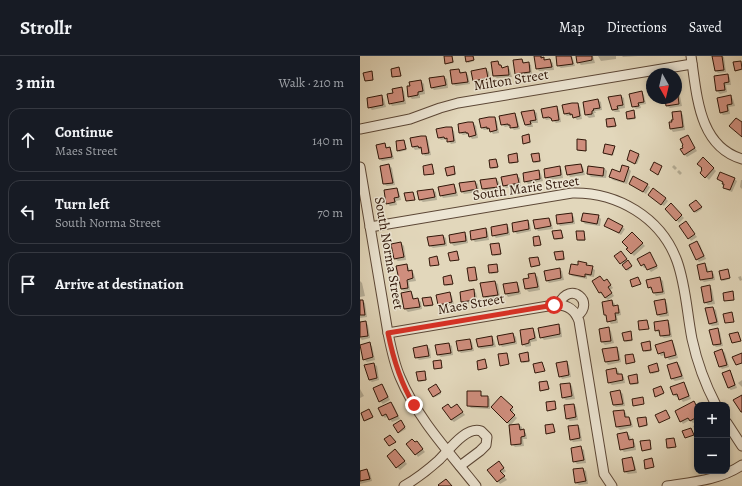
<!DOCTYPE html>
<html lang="en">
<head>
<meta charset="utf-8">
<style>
  :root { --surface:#171b24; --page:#242831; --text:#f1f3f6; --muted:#9ea1a6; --line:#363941 }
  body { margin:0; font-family:Alegreya,serif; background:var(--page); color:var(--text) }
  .controls { position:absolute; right:12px; bottom:12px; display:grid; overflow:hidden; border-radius:8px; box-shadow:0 2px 6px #0003 }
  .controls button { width:36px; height:36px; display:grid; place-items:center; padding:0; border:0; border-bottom:1px solid var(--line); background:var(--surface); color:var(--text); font:20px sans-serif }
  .compass { position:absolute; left:286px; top:12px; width:36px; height:36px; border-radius:50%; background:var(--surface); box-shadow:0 2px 6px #0003; rotate:172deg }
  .stop { position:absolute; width:12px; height:12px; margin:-9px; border:3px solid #d93025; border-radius:50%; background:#fff }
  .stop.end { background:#d93025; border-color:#fff; box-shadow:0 1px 4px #0008 }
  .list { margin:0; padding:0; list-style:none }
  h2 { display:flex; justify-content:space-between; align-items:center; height:52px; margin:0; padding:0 16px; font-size:17px }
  h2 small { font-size:13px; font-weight:400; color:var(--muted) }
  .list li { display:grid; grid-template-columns:26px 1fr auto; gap:12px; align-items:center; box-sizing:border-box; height:64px; margin:0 8px 8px; padding:0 8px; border:1px solid var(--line); border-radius:12px }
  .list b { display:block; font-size:15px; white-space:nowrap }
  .list p { margin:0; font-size:13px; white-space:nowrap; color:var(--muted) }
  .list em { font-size:13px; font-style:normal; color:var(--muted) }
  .icon { flex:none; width:22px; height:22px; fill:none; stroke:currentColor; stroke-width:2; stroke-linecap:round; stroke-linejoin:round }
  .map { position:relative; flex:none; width:382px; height:430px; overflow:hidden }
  header { display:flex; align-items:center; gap:24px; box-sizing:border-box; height:56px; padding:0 20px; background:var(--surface); border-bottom:1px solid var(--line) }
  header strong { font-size:19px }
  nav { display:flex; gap:22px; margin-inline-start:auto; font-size:14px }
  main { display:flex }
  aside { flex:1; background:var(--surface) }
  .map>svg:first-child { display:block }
</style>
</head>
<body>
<header>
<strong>Strollr</strong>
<nav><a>Map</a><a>Directions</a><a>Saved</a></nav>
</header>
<main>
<aside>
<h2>3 min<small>Walk · 210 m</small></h2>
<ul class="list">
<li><svg class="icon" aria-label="ahead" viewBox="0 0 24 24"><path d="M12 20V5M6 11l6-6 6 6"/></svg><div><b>Continue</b><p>Maes Street</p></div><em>140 m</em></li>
<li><svg class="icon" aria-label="left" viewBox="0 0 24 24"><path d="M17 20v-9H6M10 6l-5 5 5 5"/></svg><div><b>Turn left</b><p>South Norma Street</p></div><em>70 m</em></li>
<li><svg class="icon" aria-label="arrive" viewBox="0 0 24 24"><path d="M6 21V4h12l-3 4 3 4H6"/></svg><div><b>Arrive at destination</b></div></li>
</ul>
</aside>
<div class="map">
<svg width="382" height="430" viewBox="0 0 382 430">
  <rect width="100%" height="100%" fill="#e2d7bb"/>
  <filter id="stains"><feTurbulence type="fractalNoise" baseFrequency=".005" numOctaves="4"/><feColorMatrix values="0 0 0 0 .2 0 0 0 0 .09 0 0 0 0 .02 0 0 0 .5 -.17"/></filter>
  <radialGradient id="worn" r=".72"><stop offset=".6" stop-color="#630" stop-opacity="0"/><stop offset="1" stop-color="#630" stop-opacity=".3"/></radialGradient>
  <g fill="#0003">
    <path d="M87 0H92L94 7 87 8 86 7Z"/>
    <path d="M106 0H113L114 5 108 7Z"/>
    <path d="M175 0H182L186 5 190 4 193 7 194 14 179 15 177 12Z"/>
    <path d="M197 0H212L215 10 201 12 198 10Z"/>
    <path d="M217 0H233L235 7 221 9 218 6Z"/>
    <path d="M238 0H256V3L241 5Z"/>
    <path d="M262 0H278L263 1Z"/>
    <path d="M353 0H362L364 1 366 16 358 17 356 15Z"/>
    <path d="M162 4 165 7H168L171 9 172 18 159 20 156 18Z"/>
    <path d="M138 6 143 12 148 11 150 14 152 21 137 22 134 20Z"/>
    <path d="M381 6 382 14 377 15 376 14Z"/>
    <path d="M126 13 129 16 130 25 116 27 114 24Z"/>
    <path d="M99 14 102 17H106L108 19 110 28 96 30 93 28Z"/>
    <path d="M368 19 370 22 371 29H366L367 36 360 38 357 35 355 21Z"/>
    <path d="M84 21 87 23 88 32 74 34 72 32Z"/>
    <path d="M61 25 64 28 65 38 60 39V42L52 43 49 40Z"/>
    <path d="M41 32 44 35 46 48 32 50 30 47 34 38Z"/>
    <path d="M316 33 319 35 322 50 310 52 307 50 306 44 309 42H316Z"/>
    <path d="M282 36 284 39 286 48 280 49 281 52 276 53 273 50Z"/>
    <path d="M21 40 24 43 26 51 12 54 9 51Z"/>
    <path d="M261 40 264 42 265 52 259 53 260 56H255L252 54Z"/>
    <path d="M371 41 373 43 375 50 369 51 370 58 363 59 360 56Z"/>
    <path d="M238 44 241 46 242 54 235 55 236 57H234L235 61 229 62 226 59 224 47Z"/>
    <path d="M217 48 220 51 222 63 217 64 213 59 207 60 205 58Z"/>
    <path d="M196 51 199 54 201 66 196 67 192 63 186 64 184 61Z"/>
    <path d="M174 55 177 57 178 67H172L173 71H168L165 69Z"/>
    <path d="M274 55 276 63 269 64 268 63Z"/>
    <path d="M320 56 323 59 325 74 313 76 311 73 313 66Z"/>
    <path d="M155 58 157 61 160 73 154 74 150 70 145 71 142 68Z"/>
    <path d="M134 62 137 65 139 77 133 78 130 73 124 74 122 72Z"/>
    <path d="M254 63 256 71 249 72 248 71Z"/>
    <path d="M113 67 116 70 118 82 112 83 108 78 103 79 100 77Z"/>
    <path d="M91 72 94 75 96 87 91 88 87 83 81 84 79 82Z"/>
    <path d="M169 79 171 87 165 88 164 87Z"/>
    <path d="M327 80 337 95 327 101 324 98V92Z"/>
    <path d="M66 81 68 84 71 99 65 100 61 93 55 94 53 91 51 83Z"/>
    <path d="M44 85 47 94 39 96 38 94Z"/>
    <path d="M226 85 227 95H219L218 94Z"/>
    <path d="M24 88 27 92H30L32 95 34 103 22 105 20 103Z"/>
    <path d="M254 91 255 92 253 100 244 97Z"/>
    <path d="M271 96 280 100 277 108 269 105Z"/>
    <path d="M156 98 159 106 151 108 150 107Z"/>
    <path d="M178 98 181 106 175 107 174 106Z"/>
    <path d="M343 102 356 115 349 124 344 119Z"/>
    <path d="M136 104 138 112 132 113 131 112Z"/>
    <path d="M29 109 32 112 35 129 27 130 24 128Z"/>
    <path d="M221 109 223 111 225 119 210 121 208 118Z"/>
    <path d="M314 109 317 112 315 114 312 111Z"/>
    <path d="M94 111 96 119 89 120 88 119Z"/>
    <path d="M199 111 202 114 203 122 189 124 186 121Z"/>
    <path d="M229 111 244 112 247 115 246 122 231 121 228 118Z"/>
    <path d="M268 112 271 115 267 128 253 124 250 121Z"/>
    <path d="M319 114 322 117 320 119 317 116Z"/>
    <path d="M179 115 181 118 183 125 168 128 165 125Z"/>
    <path d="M157 120 160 122 161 130 146 132 144 130Z"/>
    <path d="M136 123 139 126 140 133 125 135 123 133Z"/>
    <path d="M358 123H374L377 125 372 136 367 134 364 131V127Z"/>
    <path d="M381 124H382V133L380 131Z"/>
    <path d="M115 126 118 128 119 136 104 138 102 136Z"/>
    <path d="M94 129 96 132 98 140 83 142 81 139Z"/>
    <path d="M287 129 290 131 286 138 273 130Z"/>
    <path d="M37 133 39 136 41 144 36 145 37 149 30 150 27 147Z"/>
    <path d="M73 134 76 136 77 144 63 146 60 144Z"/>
    <path d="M292 142H305L308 145 304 150Z"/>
    <path d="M336 145 342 153 336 157 331 149Z"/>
    <path d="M311 149 324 162 319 167 306 153Z"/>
    <path d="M211 158 214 161 215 168 200 170 198 167Z"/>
    <path d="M238 160 241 163 240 170 225 168 222 165Z"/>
    <path d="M189 163 191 165 193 173 178 175 176 172Z"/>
    <path d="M168 165 170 168 171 175 157 178 154 175Z"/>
    <path d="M147 169 149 172 150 179 136 182 133 179Z"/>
    <path d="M328 169 337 181 331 185 329 182Z"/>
    <path d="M246 170 262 171 265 173 261 179Z"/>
    <path d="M126 173 128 176 129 184 115 186 112 183Z"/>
    <path d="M201 175 203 183 196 184 195 183Z"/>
    <path d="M224 176 225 185H219L218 184Z"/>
    <path d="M104 177 107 180 108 187 94 190 91 187 90 179Z"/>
    <path d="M272 177 285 190 274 200 267 193 269 192Z"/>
    <path d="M83 180 86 182 87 190 73 192 70 190Z"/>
    <path d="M41 187 44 190 46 204 38 205 35 203Z"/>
    <path d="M337 187 340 189 346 203 339 206 337 203Z"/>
    <path d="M138 188 141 199 134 200 131 189Z"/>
    <path d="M203 196 205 204 198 205 195 197Z"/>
    <path d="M261 197 272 211 268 215 261 207Z"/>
    <path d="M290 197 298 212 291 216 287 211 284 212 282 209Z"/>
    <path d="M178 202 180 210 173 211 172 210Z"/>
    <path d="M226 208 235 214 234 221 227 220V223L212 220 210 218 218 210Z"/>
    <path d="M345 208 347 211 349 216H351L354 218 355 224 344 226 341 224Z"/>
    <path d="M46 209 49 212 50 216 52 215 54 218 56 225 49 226 50 234 44 235 41 233Z"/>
    <path d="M136 209 138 217 131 218 129 210Z"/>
    <path d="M115 212 118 224 111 226 110 225Z"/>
    <path d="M199 213 202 215 204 224 189 227 186 224Z"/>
    <path d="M368 214 370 223 363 225 362 224Z"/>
    <path d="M175 218 178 221 180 234 169 236 166 233 164 224 170 223Z"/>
    <path d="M91 220 93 229 86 230 85 229Z"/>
    <path d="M381 220 382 224 380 225 378 221Z"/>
    <path d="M300 222 303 225 305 238 296 240 294 237 293 233 291 234 289 231Z"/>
    <path d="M247 224 253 232 250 234 254 240 248 244 240 237 233 226H245Z"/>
    <path d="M0 225 2 227 5 240 0 241Z"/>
    <path d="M135 226 138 228 140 241 126 243 124 240 122 228Z"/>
    <path d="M157 227 159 230 161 238 148 241 146 238Z"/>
    <path d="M349 230 352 233 355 248 348 249 345 246Z"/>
    <path d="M113 234 116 237 118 246 105 248 102 245Z"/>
    <path d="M51 236 53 239 54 244 58 243 61 246 62 253 48 256 45 253 42 238Z"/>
    <path d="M90 237 92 240 94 249 81 251 79 248Z"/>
    <path d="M71 242 73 250 66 251 65 250Z"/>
    <path d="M304 244 307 247 309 260 300 261 298 259Z"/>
    <path d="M0 245H2L5 247 7 261 0 262Z"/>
    <path d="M252 245 255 248V251H257L260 253 261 259 257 260 258 267 251 268 245 259Z"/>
    <path d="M353 252 356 254 359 269 352 270 349 268Z"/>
    <path d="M308 265 310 268 312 281 304 282 301 280V276L299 277 296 274Z"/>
    <path d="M5 266 8 269 10 282 2 284 0 282V267Z"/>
    <path d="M198 270 201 272 202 281 184 284 181 281Z"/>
    <path d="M249 272 251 275 254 287 245 289 242 286 240 274Z"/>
    <path d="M173 273 175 276 177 285 171 286V290L166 291 163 288Z"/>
    <path d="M357 273 360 276 363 290 356 291 354 289Z"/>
    <path d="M270 276 273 285 266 286 265 285Z"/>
    <path d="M153 278 156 281 157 288 142 291 140 288Z"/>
    <path d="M132 281 134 284 136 291 121 293 118 291Z"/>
    <path d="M110 284 112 286 114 295 101 297 99 295Z"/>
    <path d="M290 286 292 295 285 296 283 288Z"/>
    <path d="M312 286 314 288 318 302 309 304 306 299 301 300 299 297Z"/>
    <path d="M9 288 12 290 15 304 7 306 4 303Z"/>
    <path d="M89 288 92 290 93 299 81 301 78 299Z"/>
    <path d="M67 290 70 293 71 302 59 304 56 301Z"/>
    <path d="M256 292 259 295 261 306 248 309 246 306Z"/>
    <path d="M362 294 365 297 369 311 362 313 360 311Z"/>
    <path d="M168 297 170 306 163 307 160 299Z"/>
    <path d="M273 299 275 307 268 308 267 307Z"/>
    <path d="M206 306 209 309 211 321 202 323 200 320Z"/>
    <path d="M317 307 320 310 324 323 315 325 312 323Z"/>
    <path d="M14 308 17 310 19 324 12 326 9 324Z"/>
    <path d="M297 309 299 316 292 318 289 310Z"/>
    <path d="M256 313 259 316V319H261L264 321 265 327 252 329 249 327Z"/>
    <path d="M369 315 372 318 377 332 371 334 368 332Z"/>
    <path d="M65 316 67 324 60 326 59 325Z"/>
    <path d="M276 319 279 328 272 329 270 328Z"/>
    <path d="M382 324V331L378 327Z"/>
    <path d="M187 326 189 334 182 335 181 334Z"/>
    <path d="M324 327 326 330 331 343 323 346 319 340 316 341 314 339 311 332Z"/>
    <path d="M210 328 212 330 215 343 206 344 203 342Z"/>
    <path d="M22 329 24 331 30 344 23 348 20 345Z"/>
    <path d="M77 330 81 338 75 341 74 340Z"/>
    <path d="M302 332 304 338 297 341 296 340Z"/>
    <path d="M0 333 4 340 0 342Z"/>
    <path d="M260 335 263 338 265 350 256 351 253 349Z"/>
    <path d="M120 336 123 341H128L130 343V353L111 352 108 349Z"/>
    <path d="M142 342 154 354 152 357 157 362 150 370 133 351Z"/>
    <path d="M31 347 34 350 40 363 32 366 28 360 25 362 22 359Z"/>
    <path d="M195 347 196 354 189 355 188 354Z"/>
    <path d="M334 347 337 351V365L333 367 330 364 323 368 321 365Z"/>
    <path d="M97 349 105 359 94 366 91 364V353Z"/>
    <path d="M214 349 216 351 218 364 210 365 207 363Z"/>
    <path d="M10 355 13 362 6 365 5 364Z"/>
    <path d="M263 355 266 357 267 362H269L271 364 273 371 260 374 257 371 254 356Z"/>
    <path d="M286 362 288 370 281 371 280 370Z"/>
    <path d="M41 366 46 373 39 377 38 376Z"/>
    <path d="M159 369 162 371V374L166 377 167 383H163L164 390 155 391 152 388Z"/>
    <path d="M193 369 195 377 188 378 187 377Z"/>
    <path d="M337 369V378L333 370Z"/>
    <path d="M217 370 220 372 222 385 213 386 211 384Z"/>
    <path d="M267 377 270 380 271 384H272L275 387 276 394 264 396 261 393Z"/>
    <path d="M314 383 316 391 309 393 308 392Z"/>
    <path d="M289 385 292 394 284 395 283 394Z"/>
    <path d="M59 389 65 396 58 401 56 398Z"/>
    <path d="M221 392 224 394 226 407 217 408 214 405Z"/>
    <path d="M38 397 47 408 40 414 37 411Z"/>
    <path d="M272 402 274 405 277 417 268 418 265 416 263 403Z"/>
    <path d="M141 409 146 415 142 418 147 424 140 428 129 414Z"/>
    <path d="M223 413 226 415 228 428 219 429 216 427Z"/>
    <path d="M7 414 10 417 12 425 0 428V416Z"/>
  </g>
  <g fill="#cf8e7d" stroke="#301709">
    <path d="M84 0H92L93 6 85 8Z"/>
    <path d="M105 0H113L114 4 106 6Z"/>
    <path d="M174 0H181V2L184 1V4L190 3 192 11 176 13Z"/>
    <path d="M196 0H211L213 8 197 10Z"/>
    <path d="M216 0H232V4L217 7Z"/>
    <path d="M352 0H362L364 14 355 15Z"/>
    <path d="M162 3 163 7 169 6 170 16 155 18 153 4Z"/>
    <path d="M138 5 139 9H141L142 12 148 10 149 19 133 20 131 6Z"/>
    <path d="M381 5 382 13 375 15 373 6Z"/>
    <path d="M39 11 41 20 32 21 31 13Z"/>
    <path d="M126 12 128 22 113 25 111 15Z"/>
    <path d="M99 13 100 17 106 16 108 26 92 28 90 14Z"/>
    <path d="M12 15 13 24 5 25 3 17Z"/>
    <path d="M368 18 369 26 364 27 365 34 356 35 354 20Z"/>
    <path d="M84 20 86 29 71 32 69 22Z"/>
    <path d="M61 24 63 35 58 36V39L48 41 47 30H50L49 26Z"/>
    <path d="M42 31 44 45 29 48 27 38 33 37 32 33Z"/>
    <path d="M316 32H317L319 48 306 50 305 43 316 42Z"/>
    <path d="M282 35 284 46 278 47 279 50 272 51 269 38Z"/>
    <path d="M22 39 23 49 8 52 7 42Z"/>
    <path d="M261 39 263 49 257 50 258 53 252 54 248 41Z"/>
    <path d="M371 39 372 48 367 49 368 55 360 57 357 42Z"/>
    <path d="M238 43 240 52 233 53 234 54 232 55V58L225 59 223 46Z"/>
    <path d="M212 47H218L220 60 213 62 212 58 210 59V57L204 58 202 49Z"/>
    <path d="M197 50 199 64 192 65 191 62H190L189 61 183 62 181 53Z"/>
    <path d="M174 54 176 64 170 65 171 68 165 69 161 56Z"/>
    <path d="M274 54 275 62 267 63 266 56Z"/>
    <path d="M321 55 323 71 310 73 309 66H312L311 64H313L312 56Z"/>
    <path d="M155 57 158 71 150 72V69H148V68L141 69 139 60Z"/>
    <path d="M129 61H135L137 74 130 76 129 72 127 73V71L121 72 119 63Z"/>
    <path d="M254 62 256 70 247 71 246 63Z"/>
    <path d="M376 62 382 66V81L369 70Z"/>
    <path d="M108 66H113L116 79 109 81 108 77H106V76L99 77 98 68Z"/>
    <path d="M86 71H92L94 85 87 86V82L85 83 84 81 78 82 76 73Z"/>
    <path d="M169 78 170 86 163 88 162 80Z"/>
    <path d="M328 79 335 92 324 99 320 93 323 92 322 90 323 89 320 83Z"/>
    <path d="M61 80H66L69 97 62 98 61 91 59 92 58 90 52 91 50 82Z"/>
    <path d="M217 83 226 84V95L217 94Z"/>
    <path d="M44 84 46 93 37 95 36 85Z"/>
    <path d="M25 87 26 92 30 91 32 101 19 103 16 89Z"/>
    <path d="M245 88 255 90 252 99 243 97Z"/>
    <path d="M270 94 279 98 275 108 267 104Z"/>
    <path d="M157 97 158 106 149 107 148 99Z"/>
    <path d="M179 97 180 105 173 106 171 98Z"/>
    <path d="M343 101 354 112 345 122 340 117 342 114 341 113 342 112 337 108Z"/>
    <path d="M136 103 138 111 130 112 129 104Z"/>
    <path d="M294 106 302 110 298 119 290 114Z"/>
    <path d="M29 108 33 127 23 128 20 110Z"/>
    <path d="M72 108 74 118 64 119 63 110Z"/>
    <path d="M221 108 223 116 207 119 205 110Z"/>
    <path d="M262 109 269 111 264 126 249 121 252 113 260 116Z"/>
    <path d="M94 110 95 118 87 120 85 112Z"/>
    <path d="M200 110 201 119 185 122 184 113Z"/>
    <path d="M228 110 244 112 243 120 227 118Z"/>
    <path d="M179 114 180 123 164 126 163 117Z"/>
    <path d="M360 116 375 122 370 134 363 132 364 128H362L363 126 357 123Z"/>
    <path d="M157 118 159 127 143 130 141 121Z"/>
    <path d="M273 120 288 128 283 136 269 128Z"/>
    <path d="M136 122 138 131 122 133 120 124Z"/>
    <path d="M115 125 117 133 101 136 99 127Z"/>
    <path d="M94 128 96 137 80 140 78 131Z"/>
    <path d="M37 132 39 141 34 142 35 146 26 148 24 134Z"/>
    <path d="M293 132 306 142 301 149 288 139Z"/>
    <path d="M73 133 75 141 59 144 57 135Z"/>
    <path d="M53 136 55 144 46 145 44 137Z"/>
    <path d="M336 144 342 151 334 156 329 149Z"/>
    <path d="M311 147 322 159 316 165 305 153Z"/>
    <path d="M212 157 213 166 197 168 196 159Z"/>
    <path d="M223 157 239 159 237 168 221 165Z"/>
    <path d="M189 162 191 170 175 173 173 164Z"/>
    <path d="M248 162 263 170 259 177 244 170Z"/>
    <path d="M168 164 169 173 153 176 152 167Z"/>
    <path d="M326 165 335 178 328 183 319 170Z"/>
    <path d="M147 168 148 177 132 180 131 171Z"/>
    <path d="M126 172 127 181 111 184 110 175Z"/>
    <path d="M201 174 203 182 194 183 192 175Z"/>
    <path d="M216 175H224L225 184H217Z"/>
    <path d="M105 176 106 185 90 187 89 179Z"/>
    <path d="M272 176 283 187 271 198 266 193 268 192 262 186Z"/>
    <path d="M83 179 85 188 69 190 67 181Z"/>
    <path d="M179 180 181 189 174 190 173 181Z"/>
    <path d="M337 185 344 200 336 204 329 189Z"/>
    <path d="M41 186 44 201 34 203 31 188Z"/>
    <path d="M139 187 141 198 132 199 130 188Z"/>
    <path d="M97 195 99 204 90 205 88 197Z"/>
    <path d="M203 195 204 203 196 204 194 196Z"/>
    <path d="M261 195 267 203 260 208 254 200Z"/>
    <path d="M290 196 297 210 287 214 284 208 281 210 277 203Z"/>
    <path d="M77 200 79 209 70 210 69 202Z"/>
    <path d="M178 201 180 209 171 211 169 202Z"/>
    <path d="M268 204 272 210 266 214 262 209Z"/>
    <path d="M218 205 227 207 226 209 233 210 231 219 225 218V221L209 218 211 208 218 209Z"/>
    <path d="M345 207 347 216 352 215 353 222 340 224 337 209Z"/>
    <path d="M47 208 48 215 52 214 53 222 47 224 48 232 41 233 36 210Z"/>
    <path d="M137 208 138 216 129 217 128 209Z"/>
    <path d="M115 211 117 224 109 225 107 212Z"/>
    <path d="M200 212 201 222 186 225 184 215Z"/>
    <path d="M368 213 370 222 361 224 359 215Z"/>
    <path d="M175 217 178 231 165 233 163 223 169 222 168 218Z"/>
    <path d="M91 219 93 228 84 229 83 221Z"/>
    <path d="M240 220 244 225 247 223 251 229 248 231 252 237 245 242 241 236 239 237 232 225Z"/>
    <path d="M278 221 281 228 272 231 270 224Z"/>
    <path d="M300 221 303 236 293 237 291 231 288 232 286 224Z"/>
    <path d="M135 225 138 239 123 241 120 227Z"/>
    <path d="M157 226 159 236 145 238 143 228Z"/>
    <path d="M350 229 352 245 344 247 341 231Z"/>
    <path d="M114 233 115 244 101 246 100 236Z"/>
    <path d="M51 235 53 243 58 242 60 251 44 253 41 237Z"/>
    <path d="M373 235 374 244 364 245 363 237Z"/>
    <path d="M90 236 92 246 78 249 76 239Z"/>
    <path d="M71 241 73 249 64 250 62 242Z"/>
    <path d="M305 243 307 257 297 259 294 245Z"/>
    <path d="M0 244H3L5 259H0Z"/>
    <path d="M252 244 253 250 258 249 259 257H255L256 264 247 266 246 259H244L242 246Z"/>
    <path d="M353 251 357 266 349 268 345 252Z"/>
    <path d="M372 256 374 266 365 267 363 258Z"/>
    <path d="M287 264 289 273 279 274 278 265Z"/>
    <path d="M308 264 310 279 300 280 299 274 295 275 294 266Z"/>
    <path d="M6 265 8 280 0 281V266Z"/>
    <path d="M199 268 200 278 180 282 178 272Z"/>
    <path d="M249 271 251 285 241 286 239 273Z"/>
    <path d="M173 272 175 282 169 284V287L162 289 160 274Z"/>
    <path d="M358 272 361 288 353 289 349 274Z"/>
    <path d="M271 275 272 284 264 285 262 277Z"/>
    <path d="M378 276 381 285 372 287 369 278Z"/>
    <path d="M153 277 155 286 139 289 137 280Z"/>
    <path d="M132 280 133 289 118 291 116 283Z"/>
    <path d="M110 283 112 293 98 295 96 285Z"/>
    <path d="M312 284 316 299 305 302 304 296 298 298 295 289Z"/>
    <path d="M290 285 291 294 283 295 281 287Z"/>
    <path d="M10 286 13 301 3 304 0 289Z"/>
    <path d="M89 287 91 297 77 299 75 289Z"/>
    <path d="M67 289 69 300 55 302 53 292Z"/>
    <path d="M257 291 259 304 245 306 242 293Z"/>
    <path d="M362 293 367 309 359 311 354 296Z"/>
    <path d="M168 296 169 305 161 306 159 298Z"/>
    <path d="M147 297 149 308 140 310 138 298Z"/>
    <path d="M382 297V307L376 309 372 301Z"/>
    <path d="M273 298 275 306 266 308 265 299Z"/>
    <path d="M125 303 127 312 118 314 117 305Z"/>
    <path d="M81 304 82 312 74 313 73 305Z"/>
    <path d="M207 305 209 319 199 321 196 307Z"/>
    <path d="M182 306 185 315 175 317 173 308Z"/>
    <path d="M317 306 322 320 311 323 307 309Z"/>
    <path d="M14 307 17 322 9 324 4 309Z"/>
    <path d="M297 307 299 315 290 317 288 310Z"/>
    <path d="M256 312 257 318H262L263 324 248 327 246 314Z"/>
    <path d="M370 314 375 329 368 332 362 317Z"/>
    <path d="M65 315 66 324 58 325 56 316Z"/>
    <path d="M277 318 278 327 270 328 268 320Z"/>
    <path d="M187 325 189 333 180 335 179 326Z"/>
    <path d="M324 326 329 340 319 344 317 338 313 339 310 331Z"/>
    <path d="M210 327 212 340 202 342 200 328Z"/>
    <path d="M22 328 28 341 19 346 13 332Z"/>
    <path d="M76 328 81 336 73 341 68 333Z"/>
    <path d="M301 330 304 337 295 341 293 333Z"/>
    <path d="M260 334 263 348 253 349 250 336Z"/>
    <path d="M107 335H121V340H128V351L107 350Z"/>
    <path d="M382 339V356H381L373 344Z"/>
    <path d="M141 340 153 351 150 354 155 359 147 367 131 351Z"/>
    <path d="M283 341 284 348 273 350 272 343Z"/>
    <path d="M195 345 196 353 187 355 186 346Z"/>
    <path d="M334 345 337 351 335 352 337 356V361L330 365 328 362 320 366 315 355Z"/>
    <path d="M31 346 38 360 29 364 26 358 22 360 18 352Z"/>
    <path d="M88 348 91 352 97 348 103 356 91 364 82 352Z"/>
    <path d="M214 348 216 361 206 363 204 349Z"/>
    <path d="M9 353 13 361 4 365 1 357Z"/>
    <path d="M264 354 265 361H269L271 369 256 371 253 355Z"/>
    <path d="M306 354 310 362 299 367 295 359Z"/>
    <path d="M286 361 287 369 279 371 277 362Z"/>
    <path d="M41 364 45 371 38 377 33 369Z"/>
    <path d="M159 368 160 374 164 373 165 380 161 381V388L151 389 149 369Z"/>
    <path d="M193 368 195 376 186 378 185 369Z"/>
    <path d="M218 369 220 382 210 384 208 370Z"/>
    <path d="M331 372 334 379 325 382 322 375Z"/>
    <path d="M267 376 269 384 273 383 274 391 260 394 257 378Z"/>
    <path d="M30 379 36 386 29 390 24 383Z"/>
    <path d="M314 382 316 391 307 392 306 383Z"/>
    <path d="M52 383 55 386 57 385 63 393 55 399 46 388Z"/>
    <path d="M290 384 291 393 282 395 280 385Z"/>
    <path d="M221 390 224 404 213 406 211 392Z"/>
    <path d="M35 393 45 405 36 412 27 400Z"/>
    <path d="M272 401 275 414 264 416 262 403Z"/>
    <path d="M292 402 294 411 285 413 284 404Z"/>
    <path d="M139 405 144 412 140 415 145 420 137 426 127 414Z"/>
    <path d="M223 412 226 425 215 427 213 413Z"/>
    <path d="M7 413 10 423 0 425V415Z"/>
    <path d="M86 423 92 430H79L78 429Z"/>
  </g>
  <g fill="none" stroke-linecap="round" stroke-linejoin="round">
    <defs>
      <g id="street">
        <path d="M331 0C337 38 338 90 382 103"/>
        <path d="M0 73 50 63 80 52 98 47 332 8"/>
        <path d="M0 111 28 277C31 292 34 307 40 321 57 362 89 396 116 430"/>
        <path d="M10 171 212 137C257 136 301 161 317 205 326 230 327 258 332 283 337 306 345 328 356 349"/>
        <path d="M199 248C210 224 236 246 217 260"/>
        <path d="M28 277 194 249C206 248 215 253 219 265L244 418 252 430"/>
        <path d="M367 367 382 390"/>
        <path d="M44 430C56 423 69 413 79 404 89 394 106 370 121 375L127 381 126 389 120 395 100 410"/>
        <path d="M307 430C333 426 360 424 382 409"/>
      </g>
    </defs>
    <use href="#street" stroke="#5c4736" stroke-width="11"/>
    <use href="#street" stroke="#ece5d3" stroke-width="9"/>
  </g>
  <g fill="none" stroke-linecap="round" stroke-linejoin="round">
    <path stroke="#d93025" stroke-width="5" d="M54 349C40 326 33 302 28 277L194 249"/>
  </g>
  <g text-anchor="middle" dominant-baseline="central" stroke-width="3" stroke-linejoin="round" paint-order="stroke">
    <g font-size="14" fill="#301709" stroke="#ece5d3">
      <text transform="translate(151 24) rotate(-9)">Milton Street</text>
      <text transform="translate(166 132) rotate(-8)">South Marie Street</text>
      <text transform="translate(29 197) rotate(80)">South Norma Street</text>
      <text transform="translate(111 248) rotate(-10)">Maes Street</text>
    </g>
  </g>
  <rect width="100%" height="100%" filter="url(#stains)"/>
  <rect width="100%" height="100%" fill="url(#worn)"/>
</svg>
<div class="controls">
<button>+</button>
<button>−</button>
</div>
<svg class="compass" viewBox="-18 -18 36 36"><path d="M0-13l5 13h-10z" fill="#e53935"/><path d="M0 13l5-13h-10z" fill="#9ea1a6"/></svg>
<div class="stop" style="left:194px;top:249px"></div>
<div class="stop end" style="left:54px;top:349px"></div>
</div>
</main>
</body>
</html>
